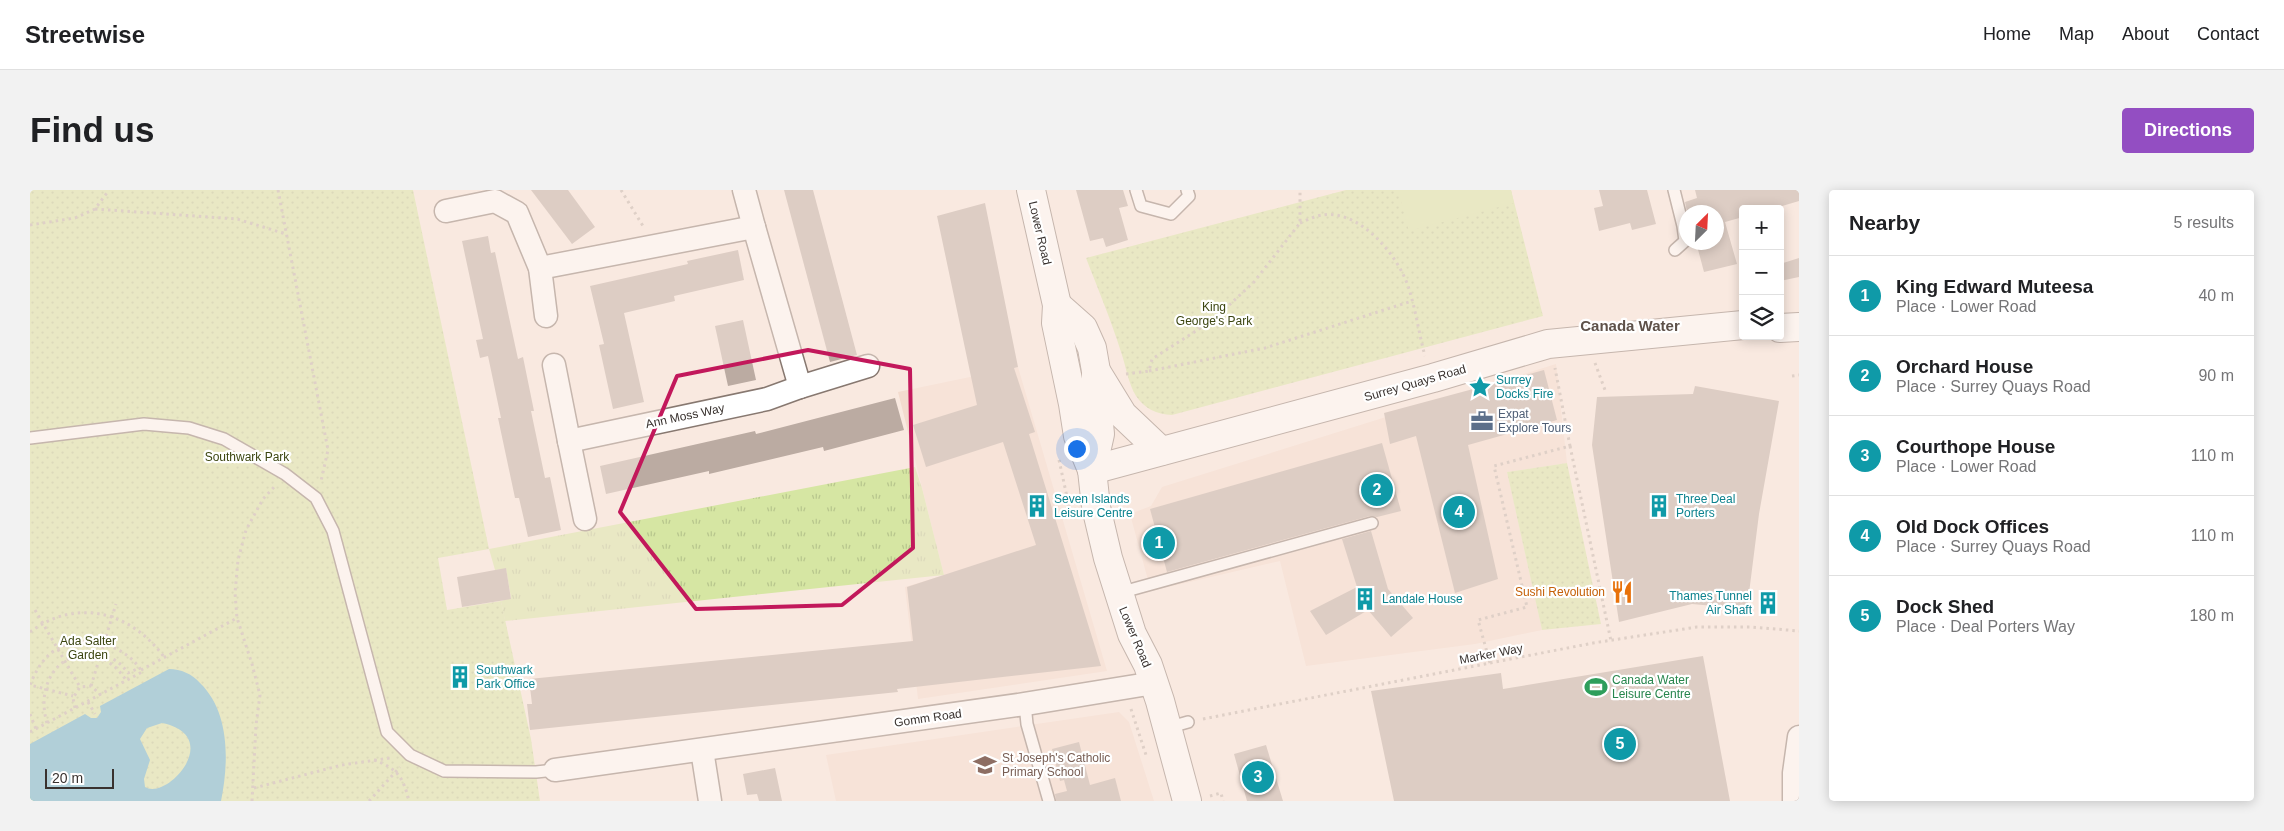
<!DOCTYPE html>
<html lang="en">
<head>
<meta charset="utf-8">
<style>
  :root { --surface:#fff; --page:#f2f2f2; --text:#202124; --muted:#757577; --line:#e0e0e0; --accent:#934ec2 }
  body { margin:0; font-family:Arial,sans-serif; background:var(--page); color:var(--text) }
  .controls { position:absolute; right:15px; top:15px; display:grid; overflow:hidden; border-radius:5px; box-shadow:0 2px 12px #0003 }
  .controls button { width:45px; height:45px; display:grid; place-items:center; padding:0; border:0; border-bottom:1px solid var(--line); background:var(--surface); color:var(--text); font:25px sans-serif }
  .compass { position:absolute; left:1649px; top:15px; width:45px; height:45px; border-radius:50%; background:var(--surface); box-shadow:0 2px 12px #0003; rotate:24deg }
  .scale { position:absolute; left:15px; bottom:12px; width:69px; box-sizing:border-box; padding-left:5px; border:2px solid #39322f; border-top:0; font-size:14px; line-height:18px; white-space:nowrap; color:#39322f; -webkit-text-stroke:4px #fff; paint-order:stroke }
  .you { position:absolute; left:1046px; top:258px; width:18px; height:18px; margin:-12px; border:4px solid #fff; border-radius:50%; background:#1a73e8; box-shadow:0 0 0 8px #1a73e833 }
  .badge { display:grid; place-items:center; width:32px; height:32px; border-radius:50%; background:var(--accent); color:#fff; font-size:16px; font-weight:700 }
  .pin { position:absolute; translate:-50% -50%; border:2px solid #fff; box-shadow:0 1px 5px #0006 }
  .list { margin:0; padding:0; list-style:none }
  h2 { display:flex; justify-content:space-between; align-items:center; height:65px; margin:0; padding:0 20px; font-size:21px }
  h2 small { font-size:16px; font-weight:400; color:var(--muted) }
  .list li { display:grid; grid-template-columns:32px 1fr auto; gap:15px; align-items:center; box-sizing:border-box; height:80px; padding:0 20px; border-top:1px solid var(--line) }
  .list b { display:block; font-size:19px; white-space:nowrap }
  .list p { margin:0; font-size:16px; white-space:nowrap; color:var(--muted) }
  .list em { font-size:16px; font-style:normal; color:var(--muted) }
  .icon { flex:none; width:28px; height:28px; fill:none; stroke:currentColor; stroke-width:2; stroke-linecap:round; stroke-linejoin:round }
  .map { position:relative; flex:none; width:1769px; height:611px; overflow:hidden; border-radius:5px }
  header { display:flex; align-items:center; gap:30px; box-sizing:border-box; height:70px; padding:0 25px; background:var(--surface); border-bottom:1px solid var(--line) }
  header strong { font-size:24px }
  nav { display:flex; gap:28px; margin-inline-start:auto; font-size:18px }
  .intro { display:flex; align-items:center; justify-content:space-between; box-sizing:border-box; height:120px; padding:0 30px }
  h1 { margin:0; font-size:35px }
  .button { padding:12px 22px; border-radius:5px; background:var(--accent); color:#fff; font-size:18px; font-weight:700 }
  main { display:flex; gap:30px; padding:0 30px }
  aside { flex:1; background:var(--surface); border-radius:5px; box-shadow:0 2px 12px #0003 }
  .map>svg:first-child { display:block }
</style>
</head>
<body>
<header>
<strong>Streetwise</strong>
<nav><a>Home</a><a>Map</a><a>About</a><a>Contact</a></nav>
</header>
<div class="intro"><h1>Find us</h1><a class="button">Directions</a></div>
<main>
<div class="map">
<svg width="1769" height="611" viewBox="0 0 1769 611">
  <defs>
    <pattern id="grass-tufts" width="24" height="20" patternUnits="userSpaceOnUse" patternTransform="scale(1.25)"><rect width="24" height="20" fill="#d6e6a3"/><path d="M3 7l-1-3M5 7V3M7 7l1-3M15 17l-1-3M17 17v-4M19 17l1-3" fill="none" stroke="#b8c68d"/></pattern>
    <pattern id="park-dots" width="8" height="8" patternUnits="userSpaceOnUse" patternTransform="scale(1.25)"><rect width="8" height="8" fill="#d6e6a3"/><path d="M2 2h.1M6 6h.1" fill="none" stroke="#b8c68d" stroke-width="1.8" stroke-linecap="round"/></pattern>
  </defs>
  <rect width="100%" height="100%" fill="#f9e9e0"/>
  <g fill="#f3dbce">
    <path d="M1526 174 1537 273 1477 282 1512 440 1445 454 1276 476 1250 371 1121 401 1100 324 1121 316 1132 297Z"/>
    <path d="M988 177 1077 481 888 509 875 397 914 385 868 202Z"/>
    <path d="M1089 522 1099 532 1124 611H806L796 565Z"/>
  </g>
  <path fill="url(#grass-tufts)" d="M885 277 892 298 914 385 475 431 471 411 481 408 476 379 465 380 459 359Z"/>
  <g fill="url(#park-dots)">
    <path d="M0 0H383L459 359 408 368 417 420 471 411 501 549 510 611H0Z"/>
    <path d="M1316 0H1481L1513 126 1142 225C1126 224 1115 219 1106 206 1098 193 1096 176 1091 162 1081 130 1068 99 1056 68Z"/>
    <path d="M1537 273 1571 434 1512 440 1477 282Z"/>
  </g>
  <path fill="#d6e6a3" d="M1368 0H1481L1484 13 1379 41Z"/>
  <path fill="#59b0ce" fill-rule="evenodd" d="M139 479C151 479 162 484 170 493 200 522 199 572 191 611H0V554L55 524 61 528H67L71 522 70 516ZM132 533C195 546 137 611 115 597L114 589 120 570 110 549 117 538Z"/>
  <g fill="#bbaba2">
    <path d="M501 0H538L565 37 542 54Z"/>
    <path d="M754 0H783L827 165 800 172Z"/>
    <path d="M1046 0H1093L1098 16 1089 18 1098 50 1076 57 1073 48 1060 51Z"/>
    <path d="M1569 0H1617L1626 34 1602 40 1600 33 1569 41 1564 18 1573 16Z"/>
    <path d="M1665 0H1769V11L1742 19H1713V27L1695 32 1707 74 1674 82 1666 52H1686V22H1657L1655 12 1667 8Z"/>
    <path d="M955 13 988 177 984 178 1005 242 999 244 1071 476 867 499 868 502 500 540 497 514H502L499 489 883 451 877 397 1006 355 973 252 896 277 883 235 947 215 907 26Z"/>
    <path d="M458 46 461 63 465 62 488 169 493 167 504 221H501L515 288 520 287 531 340 498 347 489 308H485L468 228H471L458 166 450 168 446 150 453 149 432 51Z"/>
    <path d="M708 60 714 90 644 106 645 111 594 123 614 212 583 219 569 155 574 154 560 96 658 74 657 71Z"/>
    <path d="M1769 68V87L1750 91V74Z"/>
    <path d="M713 130 726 190 698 196 685 136Z"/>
    <path d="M1514 180 1527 230 1438 255 1468 389 1425 403 1386 246 1360 254 1354 223Z"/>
    <path d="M1665 196 1749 211 1729 324 1717 419 1662 414 1589 432 1562 255 1567 207 1663 204Z"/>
    <path d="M865 208 874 240 794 261 793 257 679 284V281L576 304 570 276 725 241 726 244Z"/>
    <path d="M1352 253 1371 321 1347 327 1340 326 1137 382 1120 319Z"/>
    <path d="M1341 341 1358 399 1383 428 1361 447 1338 420 1296 445 1280 421 1327 397 1312 349Z"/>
    <path d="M476 378 481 409 432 417 427 387Z"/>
    <path d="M1673 466 1700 611H1364L1341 501 1471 483 1473 499Z"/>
    <path d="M1049 552 1060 595 1085 588 1091 611H1026L1025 604 1037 601 1034 590 1030 591 1022 559Z"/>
    <path d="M1236 555 1253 611H1217L1204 564Z"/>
    <path d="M745 578 752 611H729L727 604 717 605 713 584Z"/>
  </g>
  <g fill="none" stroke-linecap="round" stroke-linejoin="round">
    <defs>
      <g id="service">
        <path d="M1106 0 1111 16 1141 24 1159 6 1157 0"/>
        <path d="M1644 0 1653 36 1655 51 1645 60"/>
        <path d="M0 248 114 234 159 238 194 249 255 284 286 308 303 341 357 542 380 565 414 581 506 582 525 580"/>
        <path d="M1089 403 1342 333"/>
        <path d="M995 514 997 534 1019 611"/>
        <path d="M1137 538 1158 532"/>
      </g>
      <g id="minor">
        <path d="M714 0 724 37"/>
        <path d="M416 21 465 11 487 23 510 78 516 126"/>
        <path d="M510 78 724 37 770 197"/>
        <path d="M524 175 539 251"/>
        <path d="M555 329 539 251 737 209 770 197 838 176"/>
        <path d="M672 560 680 611"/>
        <path d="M525 580 995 514 1124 493"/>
        <path d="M1764 611V583L1769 547"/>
      </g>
      <g id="tertiary">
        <path d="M1750 138 1769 137"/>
        <path d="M1066 181 1093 225 1131 261"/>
        <path d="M1062 280 1403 188 1518 154 1713 135"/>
      </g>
      <g id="primary">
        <path d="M1001 0 1027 115 1026 133 1043 214 1048 246 1062 280 1066 317 1078 368 1102 444 1118 475 1130 511 1157 611"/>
        <path d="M1027 115 1053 138 1062 158 1066 181V202L1070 244 1062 280"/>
      </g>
    </defs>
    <use href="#service" stroke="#877870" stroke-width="14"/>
    <use href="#minor" stroke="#877870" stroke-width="25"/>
    <use href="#tertiary" stroke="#877870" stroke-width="30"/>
    <use href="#primary" stroke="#877870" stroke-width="30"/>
    <g stroke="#beb1a9" stroke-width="3" stroke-dasharray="2.5 4" stroke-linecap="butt">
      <path d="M248 0 298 260 291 291"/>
      <path d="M591 0 613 36"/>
      <path d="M65 19 207 29 256 44"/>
      <path d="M1270 33C1277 30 1285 26 1292 25 1330 19 1369 66 1379 99 1386 121 1389 144 1395 166"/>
      <path d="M0 35 45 28 65 19 79 0"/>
      <path d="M1565 173 1575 200"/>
      <path d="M1119 181 1235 158 1382 111"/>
      <path d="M1096 184 1119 181 1122 169 1183 130 1224 92 1270 33V0"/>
      <path d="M1762 186 1769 185"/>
      <path d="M1540 256 1581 451"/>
      <path d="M1029 270 1039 316"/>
      <path d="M5 420 50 497"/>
      <path d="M0 442C47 407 101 422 134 467"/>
      <path d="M71 466C83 467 91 473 98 483L109 478"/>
      <path d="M1460 473 1448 430 1497 417 1464 276 1540 256 1525 178"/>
      <path d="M111 480 207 428"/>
      <path d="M61 496 86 414"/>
      <path d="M58 512 65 524"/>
      <path d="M45 518 43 508 50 497 61 496 71 505"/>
      <path d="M1101 519 1116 565"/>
      <path d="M0 524 6 539"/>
      <path d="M1173 529 1563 453 1667 437H1721L1769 441"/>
      <path d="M17 533C0 475 60 437 96 490"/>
      <path d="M0 542 112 482C97 455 54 443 27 459 14 466 5 482 0 495L43 506"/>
      <path d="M344 570C368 579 373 587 379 611"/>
      <path d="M224 598 312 575 360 568"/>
      <path d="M1180 606 1191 603 1193 611"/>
      <path d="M222 611 226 535 230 505 222 474 207 428 205 403 208 370 216 340 233 309 245 296"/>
      <path d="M339 611 370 577"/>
    </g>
    <use href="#service" stroke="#fff" stroke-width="11"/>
    <use href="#minor" stroke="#fff" stroke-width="22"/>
    <use href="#tertiary" stroke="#fff" stroke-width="28"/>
    <use href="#primary" stroke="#fff" stroke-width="28"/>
  </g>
  <path d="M0 0H1769V611H0ZM778 160 880 179 883 358 812 415 666 419 590 322 647 186Z" fill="#f9e9e0" fill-opacity=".55" fill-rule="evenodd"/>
  <path fill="none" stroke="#c2185b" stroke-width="4" stroke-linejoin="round" d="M778 160 880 179 883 358 812 415 666 419 590 322 647 186Z"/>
  <defs>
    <symbol id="sight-bare" viewBox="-9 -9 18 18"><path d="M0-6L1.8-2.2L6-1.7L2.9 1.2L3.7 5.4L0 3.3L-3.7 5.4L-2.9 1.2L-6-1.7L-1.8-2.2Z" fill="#0f9aa8" stroke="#fff" stroke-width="2.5" paint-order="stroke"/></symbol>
    <symbol id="office-bare" viewBox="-9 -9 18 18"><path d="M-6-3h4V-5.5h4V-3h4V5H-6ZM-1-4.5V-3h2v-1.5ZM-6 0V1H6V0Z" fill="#5c6f8a" stroke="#fff" stroke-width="2.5" paint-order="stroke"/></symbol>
    <symbol id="building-bare" viewBox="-9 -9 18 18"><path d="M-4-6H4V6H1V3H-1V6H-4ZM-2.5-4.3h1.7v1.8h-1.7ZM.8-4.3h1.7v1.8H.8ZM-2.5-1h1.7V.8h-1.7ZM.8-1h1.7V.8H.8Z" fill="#0f9aa8" stroke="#fff" stroke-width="2.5" paint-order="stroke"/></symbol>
    <symbol id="restaurant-bare" viewBox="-9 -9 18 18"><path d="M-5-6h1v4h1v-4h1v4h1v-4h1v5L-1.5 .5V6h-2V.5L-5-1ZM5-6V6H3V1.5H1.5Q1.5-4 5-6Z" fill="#e8710a" stroke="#fff" stroke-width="2.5" paint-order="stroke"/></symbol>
    <symbol id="stadium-bare" viewBox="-9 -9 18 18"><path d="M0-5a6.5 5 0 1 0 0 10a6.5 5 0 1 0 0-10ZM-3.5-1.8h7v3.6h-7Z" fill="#2e9e5b" stroke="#fff" stroke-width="2.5" paint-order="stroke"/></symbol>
    <symbol id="school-bare" viewBox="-9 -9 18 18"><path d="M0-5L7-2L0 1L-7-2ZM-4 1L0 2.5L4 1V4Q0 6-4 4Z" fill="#8d6e63" stroke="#fff" stroke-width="2.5" paint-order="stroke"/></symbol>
  </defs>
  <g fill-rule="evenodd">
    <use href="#sight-bare" x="1434" y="181" width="32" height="32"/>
    <use href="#office-bare" x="1436" y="215" width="32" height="32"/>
    <use href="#building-bare" x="991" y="300" width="32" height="32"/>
    <use href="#building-bare" x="1613" y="300" width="32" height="32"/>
    <use href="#restaurant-bare" x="1576" y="386" width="32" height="32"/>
    <use href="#building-bare" x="1319" y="393" width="32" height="32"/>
    <use href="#building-bare" x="1722" y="397" width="32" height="32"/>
    <use href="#building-bare" x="414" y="471" width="32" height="32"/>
    <use href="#stadium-bare" x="1550" y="481" width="32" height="32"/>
    <use href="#school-bare" x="939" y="559" width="32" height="32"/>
  </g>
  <g text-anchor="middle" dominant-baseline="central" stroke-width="4.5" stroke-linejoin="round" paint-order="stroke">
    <g font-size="12" fill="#39322f" stroke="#fff">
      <text transform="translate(1010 43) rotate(77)">Lower Road</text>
      <text transform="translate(1385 193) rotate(-16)">Surrey Quays Road</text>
      <text transform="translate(655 226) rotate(-12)">Ann Moss Way</text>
      <text transform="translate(1105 447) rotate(67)">Lower Road</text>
      <text transform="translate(1461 464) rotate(-11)">Marker Way</text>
      <text transform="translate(898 528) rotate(-8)">Gomm Road</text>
    </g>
    <g font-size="12" fill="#3b4510" stroke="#fff">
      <text x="1184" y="117">King<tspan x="1184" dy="14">George's Park</tspan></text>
      <text x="217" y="267">Southwark Park</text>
      <text x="58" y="451">Ada Salter<tspan x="58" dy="14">Garden</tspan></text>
    </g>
    <g font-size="12" fill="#0d838f" stroke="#fff" text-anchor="start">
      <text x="1466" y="190">Surrey<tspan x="1466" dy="14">Docks Fire</tspan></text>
      <text x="1024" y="309">Seven Islands<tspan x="1024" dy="14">Leisure Centre</tspan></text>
      <text x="1646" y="309">Three Deal<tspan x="1646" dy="14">Porters</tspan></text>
      <text x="1722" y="406" text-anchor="end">Thames Tunnel<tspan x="1722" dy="14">Air Shaft</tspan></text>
      <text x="1352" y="409">Landale House</text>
      <text x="446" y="480">Southwark<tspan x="446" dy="14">Park Office</tspan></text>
    </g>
    <g font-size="12" fill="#4e5e75" stroke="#fff" text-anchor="start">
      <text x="1468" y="224">Expat<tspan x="1468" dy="14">Explore Tours</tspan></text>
    </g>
    <g font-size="12" fill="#c56008" stroke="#fff" text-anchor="end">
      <text x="1575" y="402">Sushi Revolution</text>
    </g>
    <g font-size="12" fill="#27864d" stroke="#fff" text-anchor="start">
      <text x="1582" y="490">Canada Water<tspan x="1582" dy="14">Leisure Centre</tspan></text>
    </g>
    <g font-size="12" fill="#785e54" stroke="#fff" text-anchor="start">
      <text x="972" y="568">St Joseph's Catholic<tspan x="972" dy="14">Primary School</tspan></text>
    </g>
    <g font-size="15" font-weight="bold" fill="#5e5149" stroke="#fff">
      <text x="1600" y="135">Canada Water</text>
    </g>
  </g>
</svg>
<div class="controls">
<button>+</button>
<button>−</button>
<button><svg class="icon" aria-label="layers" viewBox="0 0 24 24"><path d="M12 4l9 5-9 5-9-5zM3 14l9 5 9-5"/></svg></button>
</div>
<svg class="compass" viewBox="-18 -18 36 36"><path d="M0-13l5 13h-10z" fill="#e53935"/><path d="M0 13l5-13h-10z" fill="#757577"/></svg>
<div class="scale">20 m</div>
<div class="you"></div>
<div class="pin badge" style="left:1129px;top:353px;background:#0f9aa8">1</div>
<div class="pin badge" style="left:1347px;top:300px;background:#0f9aa8">2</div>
<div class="pin badge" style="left:1228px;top:587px;background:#0f9aa8">3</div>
<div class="pin badge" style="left:1429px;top:322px;background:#0f9aa8">4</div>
<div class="pin badge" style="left:1590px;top:554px;background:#0f9aa8">5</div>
</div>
<aside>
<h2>Nearby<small>5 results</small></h2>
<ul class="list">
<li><span class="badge" style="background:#0f9aa8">1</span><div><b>King Edward Muteesa</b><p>Place · Lower Road</p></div><em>40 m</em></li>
<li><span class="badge" style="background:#0f9aa8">2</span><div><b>Orchard House</b><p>Place · Surrey Quays Road</p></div><em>90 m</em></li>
<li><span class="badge" style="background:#0f9aa8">3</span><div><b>Courthope House</b><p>Place · Lower Road</p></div><em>110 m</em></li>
<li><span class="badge" style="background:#0f9aa8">4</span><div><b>Old Dock Offices</b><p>Place · Surrey Quays Road</p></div><em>110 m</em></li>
<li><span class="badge" style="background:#0f9aa8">5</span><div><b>Dock Shed</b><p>Place · Deal Porters Way</p></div><em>180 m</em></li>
</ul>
</aside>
</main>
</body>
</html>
